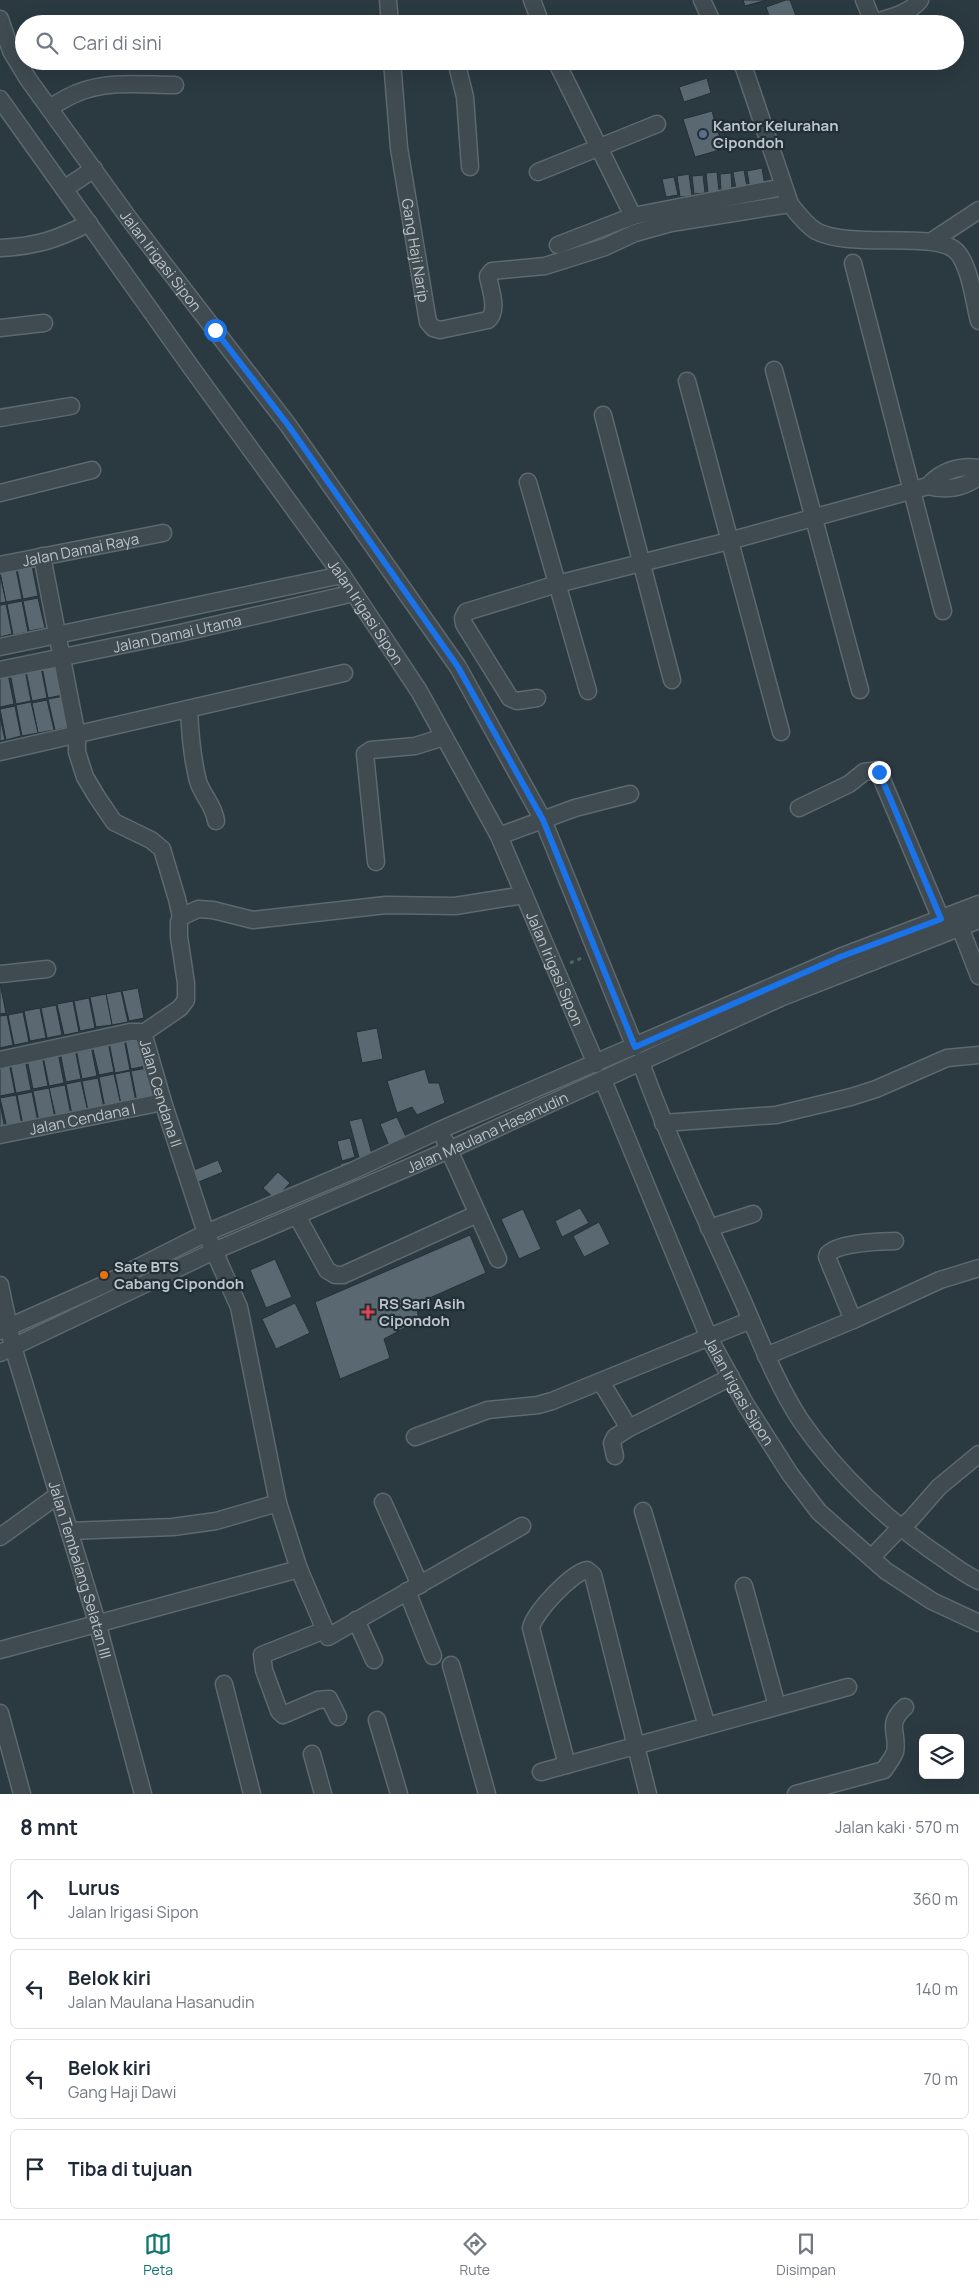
<!DOCTYPE html>
<html lang="id">
<head>
<meta charset="utf-8">
<style>
  :root { --surface:#fff; --page:#f2f2f3; --text:#1f2937; --muted:#747a83; --line:#e0e1e3; --accent:#0f766e }
  body { margin:0; font-family:Manrope,sans-serif; background:var(--page); color:var(--text) }
  .controls { position:absolute; right:15px; bottom:15px; display:grid; overflow:hidden; border-radius:8px; box-shadow:0 5px 20px #0002 }
  .controls button { width:45px; height:45px; display:grid; place-items:center; padding:0; border:0; border-bottom:1px solid var(--line); background:var(--surface); color:var(--text); font:25px sans-serif }
  .stop { position:absolute; width:15px; height:15px; margin:-11px; border:4px solid #1a73e8; border-radius:50%; background:#fff }
  .stop.end { background:#1a73e8; border-color:#fff; box-shadow:0 1px 5px #0008 }
  .list { margin:0; padding:0; list-style:none }
  h2 { display:flex; justify-content:space-between; align-items:center; height:65px; margin:0; padding:0 20px; font-size:21px }
  h2 small { font-size:16px; font-weight:400; color:var(--muted) }
  .list li { display:grid; grid-template-columns:32px 1fr auto; gap:15px; align-items:center; box-sizing:border-box; height:80px; margin:0 10px 10px; padding:0 10px; border:1px solid var(--line); border-radius:8px }
  .list b { display:block; font-size:19px; white-space:nowrap }
  .list p { margin:0; font-size:16px; white-space:nowrap; color:var(--muted) }
  .list em { font-size:16px; font-style:normal; color:var(--muted) }
  .icon { flex:none; width:28px; height:28px; fill:none; stroke:currentColor; stroke-width:2; stroke-linecap:round; stroke-linejoin:round }
  .map { position:relative; flex:none; width:979px; height:1794px; overflow:hidden }
  .search { position:absolute; background:var(--surface); box-shadow:0 5px 20px #0002; left:15px; right:15px; top:15px; height:55px; display:flex; align-items:center; gap:12px; box-sizing:border-box; padding:0 18px; border-radius:28px; color:var(--muted); font-size:19px }
  .sheet { height:425px; background:var(--surface) }
  nav { display:flex; justify-content:space-around; align-items:center; box-sizing:border-box; height:70px; border-top:1px solid var(--line); background:var(--surface); font-size:14px; color:var(--muted) }
  nav a { display:grid; justify-items:center; gap:2px }
  nav .on { color:var(--accent) }
  .map>svg:first-child { display:block }
</style>
</head>
<body>
<div class="map">
<svg width="979" height="1794" viewBox="0 0 979 1794">
  <rect width="100%" height="100%" fill="#2b3941"/>
  <g fill="#596871" stroke="#253139">
    <path d="M743 0H767L745 6Z"/>
    <path d="M786 0H790L799 24H772L766 7Z"/>
    <path d="M707 78 711 93 684 102 679 87Z"/>
    <path d="M712 111 723 149 695 157 683 119Z"/>
    <path d="M762 168 765 186 750 189 747 171Z"/>
    <path d="M744 170 747 187 736 189 733 172Z"/>
    <path d="M717 172 719 191 708 193 706 173Z"/>
    <path d="M731 173 732 191H721L720 174Z"/>
    <path d="M689 174 692 196 680 197 677 176Z"/>
    <path d="M703 175 705 193 694 194 692 176Z"/>
    <path d="M674 177 678 195 666 197 662 179Z"/>
    <path d="M32 566 38 596 23 599 17 569Z"/>
    <path d="M16 569 22 599 6 602 0 572Z"/>
    <path d="M0 575 6 602 0 603Z"/>
    <path d="M38 598 45 628 29 631 23 601Z"/>
    <path d="M22 601 28 632 13 635 7 604Z"/>
    <path d="M6 604 12 634 0 637V605Z"/>
    <path d="M57 664 63 695 48 698 42 667Z"/>
    <path d="M41 667 47 698 32 701 26 671Z"/>
    <path d="M25 670 31 701 16 704 10 673Z"/>
    <path d="M8 674 14 704 0 707V676Z"/>
    <path d="M64 696 70 727 55 730 48 699Z"/>
    <path d="M47 700 54 730 38 733 32 703Z"/>
    <path d="M31 702 38 733 22 736 16 705Z"/>
    <path d="M15 706 21 736 6 740 0 709Z"/>
    <path d="M0 717 5 740 0 741Z"/>
    <path d="M0 983 6 1013 0 1014Z"/>
    <path d="M138 988 144 1018 129 1021 122 991Z"/>
    <path d="M121 991 128 1022 112 1025 106 994Z"/>
    <path d="M106 994 112 1025 96 1027 90 997Z"/>
    <path d="M89 998 95 1028 80 1031 74 1001Z"/>
    <path d="M73 1001 79 1032 64 1035 57 1004Z"/>
    <path d="M56 1005 62 1035 47 1038 41 1008Z"/>
    <path d="M40 1008 46 1038 30 1041 24 1011Z"/>
    <path d="M23 1012 29 1042 14 1045 8 1015Z"/>
    <path d="M7 1015 13 1045 0 1048V1016Z"/>
    <path d="M377 1028 383 1059 362 1063 356 1032Z"/>
    <path d="M140 1036 146 1066 131 1069 125 1039Z"/>
    <path d="M124 1039 130 1070 115 1073 109 1042Z"/>
    <path d="M108 1042 114 1072 99 1075 92 1045Z"/>
    <path d="M91 1046 97 1076 82 1079 76 1049Z"/>
    <path d="M75 1049 81 1079 66 1082 60 1052Z"/>
    <path d="M58 1053 64 1083 49 1086 43 1056Z"/>
    <path d="M42 1056 48 1086 33 1089 27 1059Z"/>
    <path d="M25 1059 31 1090 16 1093 10 1062Z"/>
    <path d="M9 1063 15 1093 0 1096V1065Z"/>
    <path d="M147 1068 153 1098 137 1102 131 1071Z"/>
    <path d="M425 1069 429 1083H439L445 1103 417 1115 412 1107 397 1113 387 1081Z"/>
    <path d="M130 1071 136 1102 121 1105 115 1074Z"/>
    <path d="M114 1074 121 1105 105 1108 99 1077Z"/>
    <path d="M98 1078 104 1108 88 1111 82 1081Z"/>
    <path d="M81 1081 88 1112 72 1115 66 1084Z"/>
    <path d="M65 1085 71 1115 56 1118 49 1088Z"/>
    <path d="M49 1088 55 1118 39 1122 33 1091Z"/>
    <path d="M32 1092 38 1122 23 1125 17 1095Z"/>
    <path d="M16 1095 22 1125 7 1128 0 1098Z"/>
    <path d="M0 1103 5 1129 0 1130Z"/>
    <path d="M397 1117 408 1141 390 1148 380 1124Z"/>
    <path d="M362 1118 373 1158 360 1161 349 1121Z"/>
    <path d="M350 1138 355 1157 342 1161 337 1141Z"/>
    <path d="M357 1159 359 1167 343 1172 340 1164Z"/>
    <path d="M218 1160 223 1172 194 1184 189 1172Z"/>
    <path d="M278 1172 290 1183 275 1199 263 1188Z"/>
    <path d="M580 1208 589 1223 562 1237 555 1221Z"/>
    <path d="M523 1209 541 1249 519 1259 501 1219Z"/>
    <path d="M599 1222 610 1244 584 1257 573 1236Z"/>
    <path d="M470 1235 486 1273 416 1304 419 1320 384 1339 390 1358 340 1379 315 1302Z"/>
    <path d="M275 1259 292 1297 266 1308 250 1270Z"/>
    <path d="M295 1303 310 1333 276 1349 262 1319Z"/>
  </g>
  <g fill="none" stroke-linecap="round" stroke-linejoin="round">
    <defs>
      <g id="minor">
        <path d="M388 0 390 24"/>
        <path d="M532 0 541 24"/>
        <path d="M702 0 713 24"/>
        <path d="M864 0 873 22"/>
        <path id="s1" d="M0 19 11 51 28 79 130 220 288 425 458 667 543 820 635 1047"/>
        <path d="M869 24C885 19 910 14 920 0"/>
        <path id="s2" d="M392 61 399 148 428 322 433 328 440 330 488 320C499 310 490 289 488 276L492 271 545 266 605 247 635 233 671 223 790 204"/>
        <path d="M456 61 465 97 470 167"/>
        <path d="M556 61 633 216"/>
        <path d="M737 61 743 65 790 204C797 213 805 224 816 231 851 250 938 230 957 252 970 266 974 302 979 321"/>
        <path id="s3" d="M0 99 193 370 342 575 419 691 499 836 596 1064"/>
        <path d="M49 108C58 103 67 97 77 93 107 80 143 85 175 85"/>
        <path d="M538 172 657 124"/>
        <path d="M64 189 94 169"/>
        <path d="M932 241 979 210"/>
        <path d="M558 245 633 216 783 187"/>
        <path d="M0 248C37 246 56 240 89 223"/>
        <path d="M853 263 943 611"/>
        <path d="M0 328 44 323"/>
        <path d="M774 370 860 690"/>
        <path d="M687 381 781 732"/>
        <path d="M603 415 672 680"/>
        <path d="M0 418 71 406"/>
        <path d="M528 482 588 691"/>
        <path d="M928 486C941 471 959 465 979 468"/>
        <path d="M0 493 92 470"/>
        <path d="M42 556 77 736V752L85 777 97 797 114 822 151 840 162 849 177 899 181 917 179 922V937L186 983V1000L180 1008 142 1034"/>
        <path id="s4" d="M0 565 163 533"/>
        <path d="M0 647 342 575"/>
        <path id="s5" d="M0 670 180 633 354 593"/>
        <path d="M537 698 517 701 510 698 464 624 463 618 466 612 557 584 729 541 928 486C946 491 965 488 979 476"/>
        <path d="M189 709C190 733 192 758 198 781 202 795 214 805 216 821"/>
        <path d="M0 752 344 673"/>
        <path d="M799 808 849 784 864 772 878 770 941 919"/>
        <path d="M499 836 575 808 630 794"/>
        <path d="M376 862 365 754 371 750 415 746 444 737"/>
        <path d="M181 917 198 909 213 910 253 920 386 905 455 906 524 895"/>
        <path d="M960 927 979 976"/>
        <path d="M0 974 47 969"/>
        <path id="s6" d="M0 1060 130 1032H140L144 1036 163 1102 206 1233 239 1307 278 1503 299 1569 328 1637 522 1526"/>
        <path d="M641 1063C670 1143 706 1220 742 1299 759 1338 777 1385 801 1421 838 1475 890 1523 944 1559 955 1567 966 1575 979 1581"/>
        <path id="s7" d="M603 1080 709 1338 746 1405 790 1474 819 1512 886 1571 932 1601 979 1623"/>
        <path d="M663 1123 776 1115 851 1097 876 1089 947 1058 979 1055"/>
        <path id="s8" d="M0 1135 163 1102"/>
        <path d="M445 1141 498 1259"/>
        <path d="M297 1216 327 1270 335 1275H343L477 1214"/>
        <path d="M709 1228 753 1214"/>
        <path id="s9" d="M0 1285 13 1347 97 1622 143 1794"/>
        <path d="M853 1320 827 1257 828 1254C840 1242 878 1242 895 1241"/>
        <path d="M0 1331 101 1286 206 1233 352 1171 440 1130 840 957 979 904"/>
        <path id="s10" d="M0 1353 214 1251 449 1150 780 998 979 920"/>
        <path d="M766 1356 853 1320 940 1280 979 1268"/>
        <path d="M601 1382 629 1428 731 1377"/>
        <path d="M415 1437 488 1410 538 1405 552 1401 751 1320"/>
        <path d="M615 1456 612 1443 615 1437 629 1428"/>
        <path d="M383 1502 420 1585"/>
        <path d="M643 1511 707 1726"/>
        <path d="M69 1531 173 1527 216 1521 278 1503"/>
        <path d="M0 1537 58 1495"/>
        <path d="M871 1558 896 1532 911 1519 939 1487 979 1454"/>
        <path d="M744 1586 777 1706"/>
        <path d="M407 1591 433 1656"/>
        <path d="M356 1620 374 1660"/>
        <path d="M325 1630 262 1655 264 1670 279 1711 283 1715 318 1700 329 1699 338 1717"/>
        <path d="M0 1650 299 1569"/>
        <path d="M451 1665 487 1794"/>
        <path d="M224 1684 252 1794"/>
        <path d="M0 1713 22 1794"/>
        <path d="M377 1720 399 1794"/>
        <path d="M312 1754 323 1794"/>
        <path d="M567 1765 531 1628C534 1613 571 1573 587 1570L593 1575 648 1794"/>
        <path d="M541 1772 848 1687"/>
        <path d="M796 1794 884 1770C887 1765 893 1758 895 1752 899 1733 885 1725 905 1707"/>
      </g>
    </defs>
    <use href="#minor" stroke="#5d686f" stroke-width="19"/>
    <path stroke="#526564" stroke-width="3" stroke-dasharray="4 4" stroke-linecap="butt" d="M570 963 582 958"/>
    <use href="#minor" stroke="#3f4a51" stroke-width="16"/>
  </g>
  <g fill="none" stroke-linecap="round" stroke-linejoin="round">
    <path stroke="#1a73e8" stroke-width="6" d="M215 330 288 425 458 667 543 820 635 1047 840 957 941 919 879 772"/>
  </g>
  <circle fill="#5c6f8a" stroke="#232f37" stroke-width="2" cx="703" cy="134" r="5"/>
  <circle fill="#e8710a" stroke="#232f37" stroke-width="2" cx="104" cy="1275" r="5"/>
  <path fill="#e0444e" stroke="#232f37" stroke-width="2" d="M365.5 1304.5h5v5h5v5h-5v5h-5v-5h-5v-5h5z"/>
  <g text-anchor="middle" dominant-baseline="central" stroke-width="4.5" stroke-linejoin="round" paint-order="stroke">
    <g font-size="15" font-weight="bold" fill="#bcc5cb" stroke="#232f37" text-anchor="start">
      <text x="713" y="125">Kantor Kelurahan<tspan x="713" dy="17">Cipondoh</tspan></text>
      <text x="114" y="1266">Sate BTS<tspan x="114" dy="17">Cabang Cipondoh</tspan></text>
      <text x="379" y="1303">RS Sari Asih<tspan x="379" dy="17">Cipondoh</tspan></text>
    </g>
    <g font-size="15" fill="#bcc5cb" stroke="#232f37">
      <text stroke="none"><textPath href="#s2" startOffset="191">Gang Haji Narip</textPath></text>
      <text stroke="none"><textPath href="#s1" startOffset="292">Jalan Irigasi Sipon</textPath></text>
      <text stroke="none"><textPath href="#s4" startOffset="82">Jalan Damai Raya</textPath></text>
      <text stroke="none"><textPath href="#s3" startOffset="630">Jalan Irigasi Sipon</textPath></text>
      <text stroke="none"><textPath href="#s5" startOffset="181">Jalan Damai Utama</textPath></text>
      <text stroke="none"><textPath href="#s3" startOffset="1035">Jalan Irigasi Sipon</textPath></text>
      <text stroke="none"><textPath href="#s6" startOffset="208">Jalan Cendana II</textPath></text>
      <text stroke="none"><textPath href="#s8" startOffset="84">Jalan Cendana I</textPath></text>
      <text stroke="none"><textPath href="#s10" startOffset="535">Jalan Maulana Hasanudin</textPath></text>
      <text stroke="none"><textPath href="#s7" startOffset="340">Jalan Irigasi Sipon</textPath></text>
      <text stroke="none"><textPath href="#s9" startOffset="296">Jalan Tembalang Selatan III</textPath></text>
    </g>
  </g>
</svg>
<div class="controls">
<button><svg class="icon" aria-label="layers" viewBox="0 0 24 24"><path d="M12 4l9 5-9 5-9-5zM3 14l9 5 9-5"/></svg></button>
</div>
<div class="stop" style="left:215px;top:330px"></div>
<div class="stop end" style="left:879px;top:772px"></div>
<div class="search"><svg class="icon" aria-label="search" viewBox="0 0 24 24"><circle cx="10" cy="10" r="6"/><path d="M15 15l6 6"/></svg>Cari di sini</div>
</div>
<section class="sheet">
<h2>8 mnt<small>Jalan kaki · 570 m</small></h2>
<ul class="list">
<li><svg class="icon" aria-label="ahead" viewBox="0 0 24 24"><path d="M12 20V5M6 11l6-6 6 6"/></svg><div><b>Lurus</b><p>Jalan Irigasi Sipon</p></div><em>360 m</em></li>
<li><svg class="icon" aria-label="left" viewBox="0 0 24 24"><path d="M17 20v-9H6M10 6l-5 5 5 5"/></svg><div><b>Belok kiri</b><p>Jalan Maulana Hasanudin</p></div><em>140 m</em></li>
<li><svg class="icon" aria-label="left" viewBox="0 0 24 24"><path d="M17 20v-9H6M10 6l-5 5 5 5"/></svg><div><b>Belok kiri</b><p>Gang Haji Dawi</p></div><em>70 m</em></li>
<li><svg class="icon" aria-label="arrive" viewBox="0 0 24 24"><path d="M6 21V4h12l-3 4 3 4H6"/></svg><div><b>Tiba di tujuan</b></div></li>
</ul>
</section>
<nav>
<a class="on"><svg class="icon" aria-label="map" viewBox="0 0 24 24"><path d="M3 6l6-2 6 2 6-2v14l-6 2-6-2-6 2zM9 4v14M15 6v14"/></svg>Peta</a>
<a><svg class="icon" aria-label="directions" viewBox="0 0 24 24"><path d="M12 3l9 9-9 9-9-9zM9 14v-3h6M13 9l2 2-2 2"/></svg>Rute</a>
<a><svg class="icon" aria-label="saved" viewBox="0 0 24 24"><path d="M7 4h10v16l-5-4-5 4z"/></svg>Disimpan</a>
</nav>
</body>
</html>
